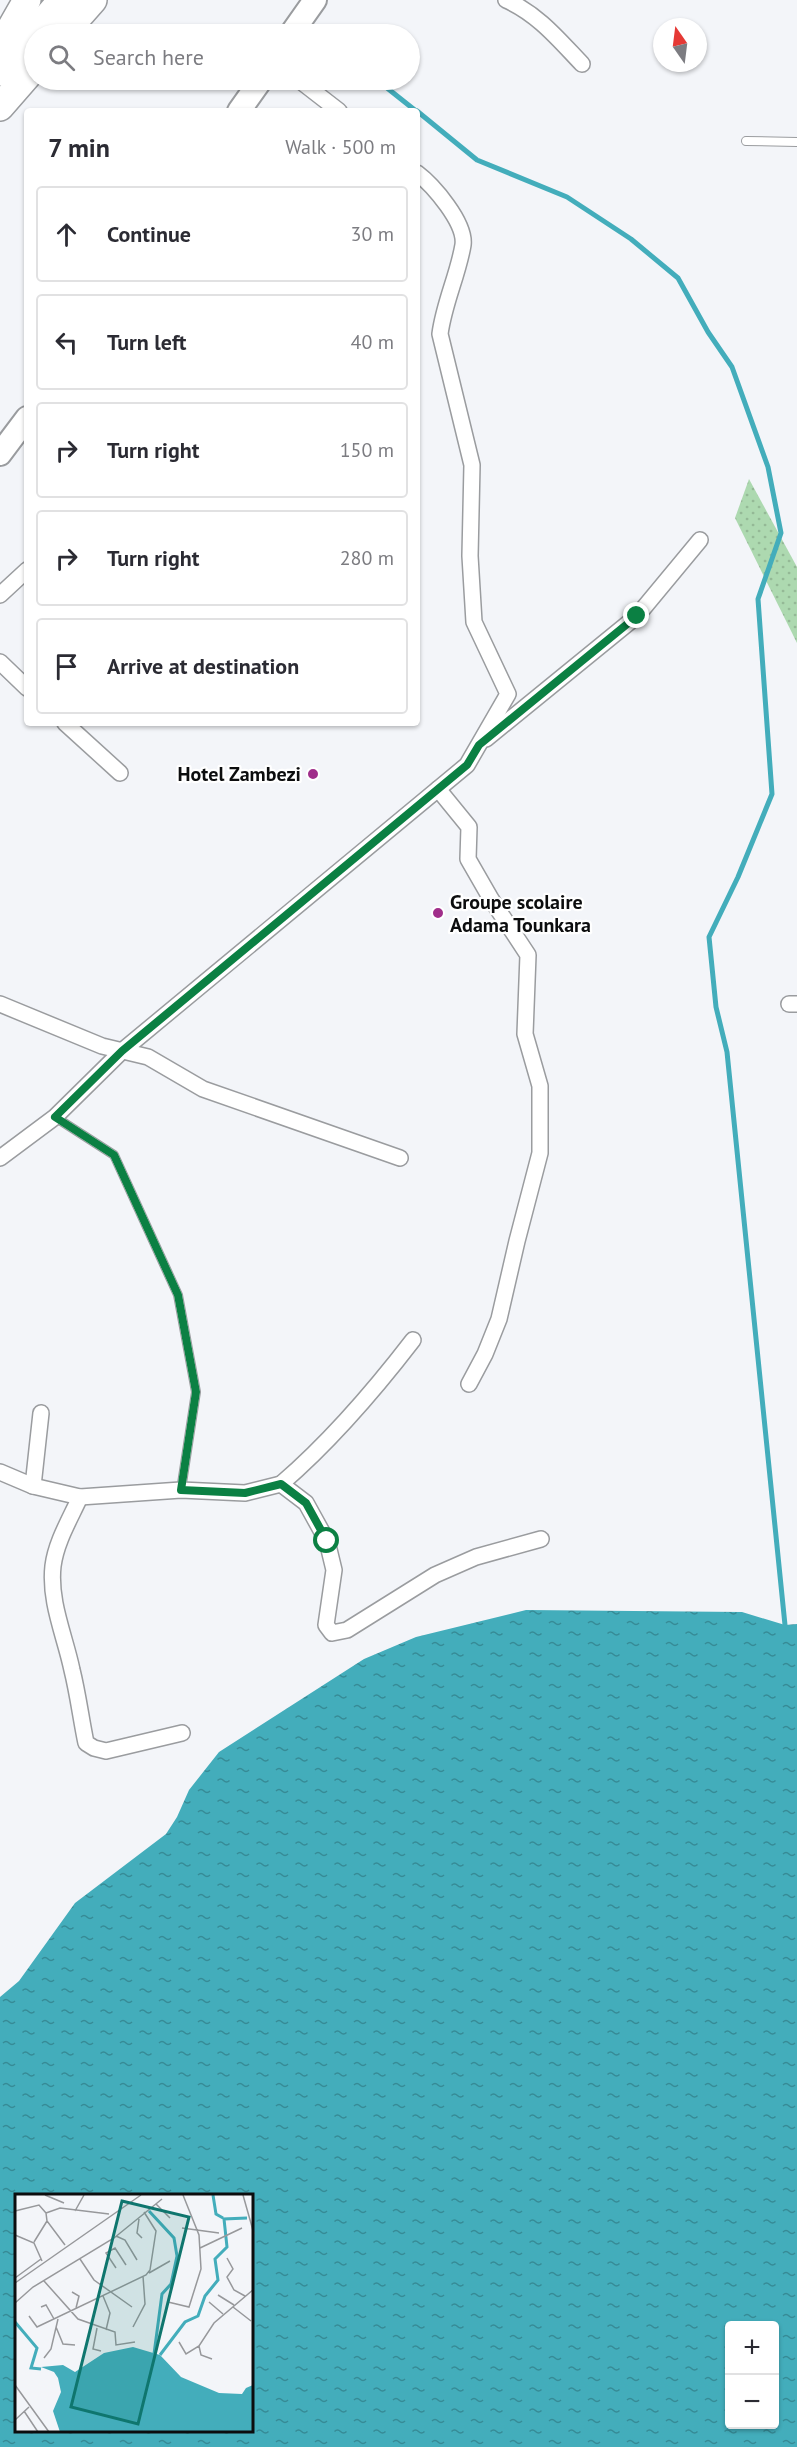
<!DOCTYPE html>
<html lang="en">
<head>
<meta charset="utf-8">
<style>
  :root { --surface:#fff; --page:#f2f2f3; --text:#2b2b33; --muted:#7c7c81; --line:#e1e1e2 }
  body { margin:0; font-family:"PT Sans",sans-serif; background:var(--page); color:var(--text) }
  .controls { position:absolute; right:18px; bottom:18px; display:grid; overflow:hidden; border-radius:6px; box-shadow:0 2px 4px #0004 }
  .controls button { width:54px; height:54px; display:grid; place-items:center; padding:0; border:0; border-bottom:2px solid var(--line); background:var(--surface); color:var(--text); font:30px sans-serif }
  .compass { position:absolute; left:653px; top:18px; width:54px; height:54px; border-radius:50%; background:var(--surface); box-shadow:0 2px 4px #0004; rotate:346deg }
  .stop { position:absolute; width:18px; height:18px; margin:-14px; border:4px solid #0b8043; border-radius:50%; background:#fff }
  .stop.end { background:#0b8043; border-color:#fff; box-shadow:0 2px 6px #0008 }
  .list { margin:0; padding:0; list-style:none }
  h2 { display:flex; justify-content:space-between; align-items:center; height:78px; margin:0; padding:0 24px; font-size:26px }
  h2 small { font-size:20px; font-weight:400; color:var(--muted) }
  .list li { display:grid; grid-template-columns:39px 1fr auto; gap:18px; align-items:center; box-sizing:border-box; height:96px; margin:0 12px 12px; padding:0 12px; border:2px solid var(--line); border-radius:6px }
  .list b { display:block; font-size:22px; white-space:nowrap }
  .list em { font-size:20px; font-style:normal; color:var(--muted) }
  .icon { flex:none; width:33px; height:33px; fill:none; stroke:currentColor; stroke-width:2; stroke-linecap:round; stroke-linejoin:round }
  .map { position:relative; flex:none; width:797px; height:2447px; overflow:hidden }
  .search { position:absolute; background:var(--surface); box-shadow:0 2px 4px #0004; left:24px; top:24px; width:396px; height:66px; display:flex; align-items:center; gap:15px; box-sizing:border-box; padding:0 21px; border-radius:33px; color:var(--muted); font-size:22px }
  .panel { position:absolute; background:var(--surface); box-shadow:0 2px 4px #0004; left:24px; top:108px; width:396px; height:618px; border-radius:6px }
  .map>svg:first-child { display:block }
</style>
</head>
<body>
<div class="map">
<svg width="797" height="2447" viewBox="0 0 797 2447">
  <defs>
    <pattern id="grass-dots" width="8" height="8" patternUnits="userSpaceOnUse" patternTransform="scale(1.5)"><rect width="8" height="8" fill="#add9b0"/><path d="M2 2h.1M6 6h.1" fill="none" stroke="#94b996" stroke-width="1.8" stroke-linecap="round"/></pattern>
    <pattern id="water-ripples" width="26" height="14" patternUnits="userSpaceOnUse" patternTransform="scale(1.5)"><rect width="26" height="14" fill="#43adbb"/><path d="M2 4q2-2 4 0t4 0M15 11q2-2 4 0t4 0" fill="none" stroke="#368b96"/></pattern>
  </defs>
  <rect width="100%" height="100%" fill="#f3f5f9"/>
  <path fill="url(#grass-dots)" d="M749 479 797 567V643L735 518Z"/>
  <path fill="url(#water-ripples)" fill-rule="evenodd" d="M526 1610 742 1612 785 1625 797 1624V2447H0V1997L19 1981 75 1903 166 1834 177 1817 189 1790 219 1752 364 1659 416 1637ZM16 2195H252V2430H16ZM730 2326H774V2424H730Z"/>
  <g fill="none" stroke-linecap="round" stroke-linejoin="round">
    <g stroke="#43adbb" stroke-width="5">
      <path d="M377 80 416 111"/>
      <path d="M417 111 477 160 567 197 631 239 678 278 708 332 732 367 768 467 781 533 758 599 772 794 738 877 709 937 716 1007 727 1052 785 1625"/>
    </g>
    <defs>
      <g id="lane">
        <path d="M746 141 797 142"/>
        <path d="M55 1117 114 1155 178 1295 196 1392 181 1490"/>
      </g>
      <g id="street">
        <path d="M506 0C538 14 559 40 582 64"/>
        <path d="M299 80 339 111"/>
        <path d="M0 595 27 570"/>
        <path d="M0 662 27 688"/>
        <path d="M65 723 120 773"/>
        <path d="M486 739 637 616 700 540"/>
        <path d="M438 789 469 827 468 859 491 899 528 955 525 1034 540 1086V1153L517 1241 499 1319 485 1354 469 1384"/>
        <path d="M0 1004 102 1046 148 1057 203 1089 400 1158"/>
        <path d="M789 1004H797"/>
        <path d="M0 1158 55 1117 122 1051 467 765 508 694 474 622 470 556 472 465 440 334C444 303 458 275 463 245 466 223 433 185 417 173"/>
        <path d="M0 1472 33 1486 80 1497 181 1490 245 1493 281 1484 306 1503 327 1541 334 1570 326 1625 332 1633 347 1630 435 1575 476 1557 541 1539"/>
        <path d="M281 1484C331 1441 373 1392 413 1340"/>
        <path d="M33 1486 41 1413"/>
        <path d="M80 1497C70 1519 56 1542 53 1566 49 1602 65 1636 72 1670 78 1694 81 1719 86 1743L94 1748 106 1751 182 1733"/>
      </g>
      <g id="primary">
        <path d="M291 34 315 0"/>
        <path d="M239 111 261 80"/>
        <path d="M0 454 27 418"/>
      </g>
      <g id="highway">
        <path d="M63 34 93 0"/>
        <path d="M0 47 27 0"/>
        <path d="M0 72 62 0"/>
        <path d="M0 107 34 68"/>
      </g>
    </defs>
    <use href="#lane" stroke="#9a9c9f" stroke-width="10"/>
    <use href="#street" stroke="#9a9c9f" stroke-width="18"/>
    <use href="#primary" stroke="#9a9c9f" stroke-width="26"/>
    <use href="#highway" stroke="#9a9c9f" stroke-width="30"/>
    <use href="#lane" stroke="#fff" stroke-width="8"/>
    <use href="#street" stroke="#fff" stroke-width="15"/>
    <use href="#primary" stroke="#fff" stroke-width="22"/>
    <use href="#highway" stroke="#fff" stroke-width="27"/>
  </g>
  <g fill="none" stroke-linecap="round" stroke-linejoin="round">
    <path stroke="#0b8043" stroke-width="8" d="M327 1541 306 1503 281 1484 245 1493 181 1490 196 1392 178 1295 114 1155 55 1117 122 1051 467 765 479 745 637 616"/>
  </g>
  <g fill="#a02e8a" stroke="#fff" stroke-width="2">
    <circle cx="313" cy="774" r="6"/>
    <circle cx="438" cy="913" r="6"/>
  </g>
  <g text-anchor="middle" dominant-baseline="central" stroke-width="4.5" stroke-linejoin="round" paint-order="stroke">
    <g font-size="20" font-weight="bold" fill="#0c0d0e" stroke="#fff" text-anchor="end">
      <text x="301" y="774">Hotel Zambezi</text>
      <text x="450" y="902" text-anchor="start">Groupe scolaire<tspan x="450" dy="23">Adama Tounkara</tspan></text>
    </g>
  </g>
  <g transform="translate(15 2194)">
    <rect width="238" height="238" fill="#f3f5f9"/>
    <path d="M118 153 145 161 166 183 204 199 227 200 231 194 238 191V238H45L38 217 46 198 43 184 39 178 26 173 48 171 60 178 89 159Z" fill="#43adbb"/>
    <path fill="none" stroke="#43adbb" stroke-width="3" d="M198 1 201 20 208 24M134 17 159 44 162 62 156 90 147 100 139 160M0 128 22 154 16 174 26 175M145 161 170 128 183 122 190 102 203 86 200 65 212 53 209 25 232 24"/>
    <path fill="none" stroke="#97989b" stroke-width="1.5" d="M30 1 49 9M228 1 239 40M141 10 155 24M0 17 24 11 31 19M60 17 69 1M31 19 45 14 94 20M31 19 32 27 50 51M124 25 122 39 127 44M167 34 204 39M0 41 19 49 27 67M101 42 110 46 122 66M19 48 32 27M185 54 227 34M212 64 218 75 212 83 219 96 230 102M65 65 79 86 117 113M101 74 91 59 100 54 111 71M134 79 155 67M0 84 26 65M29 87 63 125 100 138 101 151 120 148M0 89 126 1M57 98 64 102 61 114M203 101 219 111M88 102 95 119 91 136M153 108 174 113 186 75 184 41 168 1M194 108 208 120M0 109 18 93 99 44 147 5M26 113 31 111 39 125M218 113 236 127M14 122 22 133 131 81 135 76 141 37 129 18M41 133 48 150 60 151M118 133 130 110 128 82M82 134 78 155 86 157M164 148 171 160 184 152 199 129 239 95M184 152 186 161 197 165M29 164 36 155 43 125M0 191 34 238M9 217 23 238M0 226 14 213"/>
    <path fill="#0f766e" fill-opacity="0.15" stroke="#0f766e" stroke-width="3" d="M107 7 174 23 123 230 56 213Z"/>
    <rect width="238" height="238" fill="none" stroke="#0c0d0e" stroke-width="3"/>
  </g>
</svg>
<div class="controls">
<button>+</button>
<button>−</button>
</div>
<svg class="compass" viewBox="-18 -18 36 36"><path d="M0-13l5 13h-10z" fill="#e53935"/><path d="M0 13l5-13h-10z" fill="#7c7c81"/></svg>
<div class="stop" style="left:327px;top:1541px"></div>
<div class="stop end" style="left:637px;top:616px"></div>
<div class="search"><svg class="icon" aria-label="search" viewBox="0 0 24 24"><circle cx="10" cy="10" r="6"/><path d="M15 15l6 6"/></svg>Search here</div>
<section class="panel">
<h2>7 min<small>Walk · 500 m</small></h2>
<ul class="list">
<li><svg class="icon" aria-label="ahead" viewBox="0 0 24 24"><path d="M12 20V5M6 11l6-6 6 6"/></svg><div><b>Continue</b></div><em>30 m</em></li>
<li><svg class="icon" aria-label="left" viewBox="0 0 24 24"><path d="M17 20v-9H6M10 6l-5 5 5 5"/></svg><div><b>Turn left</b></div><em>40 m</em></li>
<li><svg class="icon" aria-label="right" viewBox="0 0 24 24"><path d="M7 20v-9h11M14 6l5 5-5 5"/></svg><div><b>Turn right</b></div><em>150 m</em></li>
<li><svg class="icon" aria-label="right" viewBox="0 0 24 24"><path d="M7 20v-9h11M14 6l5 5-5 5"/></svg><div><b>Turn right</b></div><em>280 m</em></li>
<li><svg class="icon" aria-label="arrive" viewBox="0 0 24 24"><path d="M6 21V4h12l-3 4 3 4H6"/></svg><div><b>Arrive at destination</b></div></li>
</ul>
</section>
</div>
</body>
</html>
